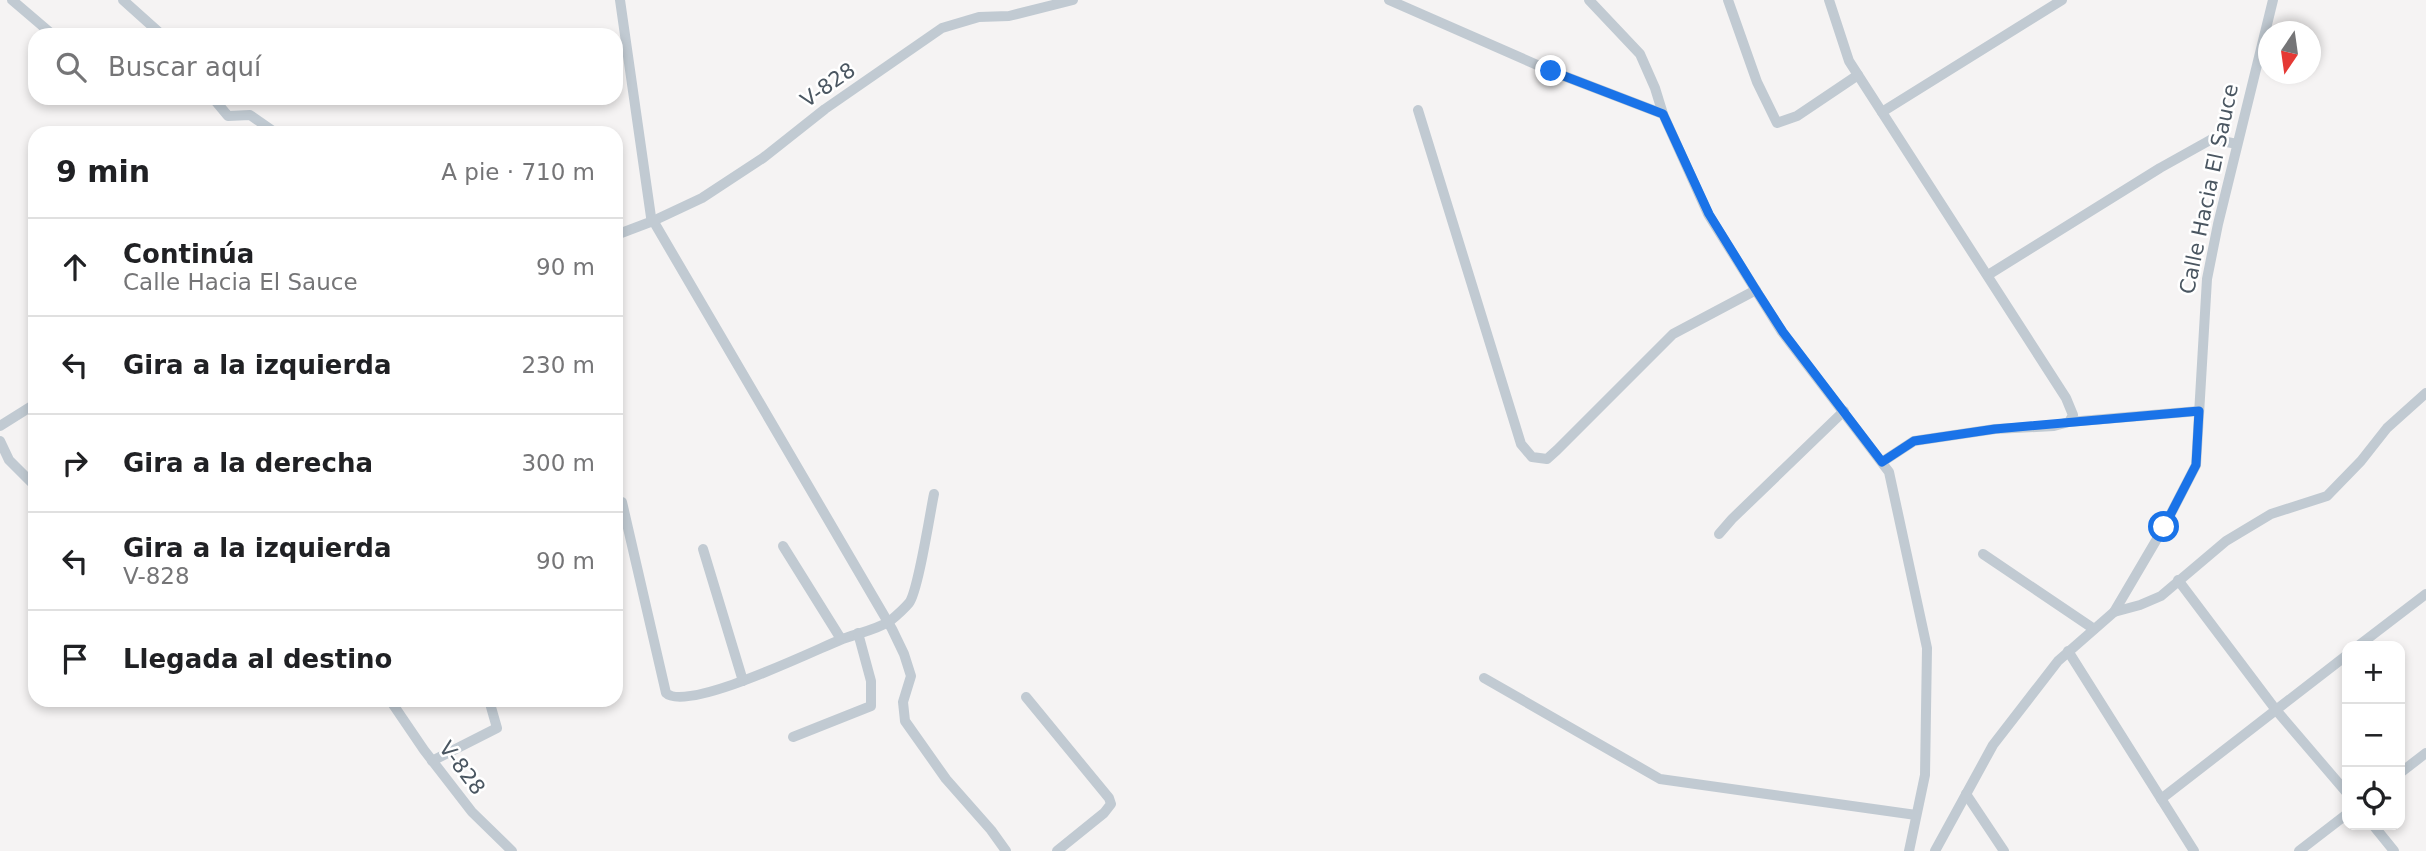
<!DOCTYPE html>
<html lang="es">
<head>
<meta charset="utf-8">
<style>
  :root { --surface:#fff; --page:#f2f2f2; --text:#202124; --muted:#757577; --line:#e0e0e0 }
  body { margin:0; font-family:"DejaVu Sans",sans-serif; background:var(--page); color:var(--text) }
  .controls { position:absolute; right:21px; bottom:21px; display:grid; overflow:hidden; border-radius:14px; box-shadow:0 4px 10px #0003 }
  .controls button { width:63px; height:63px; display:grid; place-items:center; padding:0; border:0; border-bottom:2px solid var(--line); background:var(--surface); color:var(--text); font:35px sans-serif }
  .compass { position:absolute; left:2258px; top:21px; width:63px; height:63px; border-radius:50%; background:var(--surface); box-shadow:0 4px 10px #0003; rotate:193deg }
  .stop { position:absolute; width:21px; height:21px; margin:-16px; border:5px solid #1a73e8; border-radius:50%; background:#fff }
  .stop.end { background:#1a73e8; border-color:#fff; box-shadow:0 2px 7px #0008 }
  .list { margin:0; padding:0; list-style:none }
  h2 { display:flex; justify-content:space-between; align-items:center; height:91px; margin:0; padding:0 28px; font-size:30px }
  h2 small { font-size:23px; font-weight:400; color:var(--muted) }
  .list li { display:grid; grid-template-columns:46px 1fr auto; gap:21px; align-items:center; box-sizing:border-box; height:98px; padding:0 28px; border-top:2px solid var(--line) }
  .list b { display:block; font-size:26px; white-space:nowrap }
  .list p { margin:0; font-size:23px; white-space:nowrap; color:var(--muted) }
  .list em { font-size:23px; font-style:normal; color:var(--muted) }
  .icon { flex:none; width:38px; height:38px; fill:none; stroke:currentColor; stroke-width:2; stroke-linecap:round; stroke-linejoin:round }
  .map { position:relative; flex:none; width:2426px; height:851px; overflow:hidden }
  .search { position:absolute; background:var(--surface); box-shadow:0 4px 10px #0003; left:28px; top:28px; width:595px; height:77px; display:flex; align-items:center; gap:18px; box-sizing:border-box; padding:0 24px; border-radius:21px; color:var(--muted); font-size:26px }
  .panel { position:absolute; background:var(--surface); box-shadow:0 4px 10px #0003; left:28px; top:126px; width:595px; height:581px; border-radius:21px }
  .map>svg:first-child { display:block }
</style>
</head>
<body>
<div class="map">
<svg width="2426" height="851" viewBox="0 0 2426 851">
  <rect width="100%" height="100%" fill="#f5f3f3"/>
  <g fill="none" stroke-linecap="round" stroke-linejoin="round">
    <g stroke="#c1cad2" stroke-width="10">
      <path d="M12 0 53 35"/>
      <path d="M123 0 162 35"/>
      <path d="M620 0 651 217 892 629 904 654 911 676 903 702 905 721 946 779 991 830 1006 851"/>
      <path d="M1389 0 1551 71 1663 114"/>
      <path d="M1589 0 1640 54 1655 88 1663 114 1708 214 1782 332 1889 472 1927 648 1925 775 1909 851"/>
      <path d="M1728 0 1757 82 1777 123 1797 116 1858 75"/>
      <path d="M1829 0 1849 61 2066 398 2073 415 2069 422 2054 426 1995 429 1914 441 1882 462"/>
      <path d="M213 98 228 116 250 115 276 133"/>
      <path d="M1418 110 1521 444 1532 457 1547 459 1557 450 1673 334 1756 290"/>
      <path d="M1882 112 2062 0"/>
      <path d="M616 235 653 221 702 198 763 158 825 109 942 28 979 17 1009 16 1073 0"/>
      <path d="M1988 275 2160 168 2212 139 2237 144"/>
      <path d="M2069 422 2199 411"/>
      <path d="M0 426 35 404"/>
      <path d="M0 441 9 460 35 486"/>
      <path d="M622 502 666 693C686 713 813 651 840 640 855 634 876 630 890 621 896 616 904 609 909 603 918 592 930 513 934 494"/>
      <path d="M1719 534 1732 519 1844 411"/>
      <path d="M783 546 841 639"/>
      <path d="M703 549 743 681"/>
      <path d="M1983 554 2094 629"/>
      <path d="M2178 580 2276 710 2347 793"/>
      <path d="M2114 612 2140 605 2161 596 2226 541 2271 514 2327 496 2361 461 2387 428 2426 393"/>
      <path d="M2358 646 2426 594"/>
      <path d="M2068 651 2194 851"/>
      <path d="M1484 678 1660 779 1916 815"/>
      <path d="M1026 697 1109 798 1111 804 1104 813 1057 851"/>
      <path d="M390 700 424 750 472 812 512 851"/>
      <path d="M793 737 871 706V681L858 633"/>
      <path d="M432 761 497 728 489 700"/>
      <path d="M2400 773 2426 753"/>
      <path d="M1966 794 2004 851"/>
      <path d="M2161 799 2347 655"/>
      <path d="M2373 825 2394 851"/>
      <path d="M1935 851 1993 745 2058 661 2114 612 2164 527 2196 465 2207 279 2218 224 2273 0"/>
      <path d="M2299 851 2347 814"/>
    </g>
  </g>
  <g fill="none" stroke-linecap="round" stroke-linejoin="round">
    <path stroke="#1a73e8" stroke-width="9" d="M1551 71 1663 114 1709 214 1756 290 1783 332 1882 462 1914 441 1995 429 2199 411 2196 465 2164 527"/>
  </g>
  <g text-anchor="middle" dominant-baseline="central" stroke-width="5" stroke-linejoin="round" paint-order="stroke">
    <g font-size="21" fill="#4a5661" stroke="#fff">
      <text transform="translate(828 85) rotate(-35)">V-828</text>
      <text transform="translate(2209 189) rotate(-78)">Calle Hacia El Sauce</text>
      <text transform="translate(462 768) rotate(53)">V-828</text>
    </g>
  </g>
</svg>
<div class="controls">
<button>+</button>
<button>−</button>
<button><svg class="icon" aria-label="locate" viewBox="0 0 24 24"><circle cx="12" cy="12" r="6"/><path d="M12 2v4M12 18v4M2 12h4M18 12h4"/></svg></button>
</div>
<svg class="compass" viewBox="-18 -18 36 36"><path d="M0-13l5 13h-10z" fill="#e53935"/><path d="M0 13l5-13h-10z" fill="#757577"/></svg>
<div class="stop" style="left:2164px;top:527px"></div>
<div class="stop end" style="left:1551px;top:71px"></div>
<div class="search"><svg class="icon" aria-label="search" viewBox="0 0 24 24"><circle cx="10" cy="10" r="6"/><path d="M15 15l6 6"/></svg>Buscar aquí</div>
<section class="panel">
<h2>9 min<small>A pie · 710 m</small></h2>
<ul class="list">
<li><svg class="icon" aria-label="ahead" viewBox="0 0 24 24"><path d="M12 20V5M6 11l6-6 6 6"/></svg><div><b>Continúa</b><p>Calle Hacia El Sauce</p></div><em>90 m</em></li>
<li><svg class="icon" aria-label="left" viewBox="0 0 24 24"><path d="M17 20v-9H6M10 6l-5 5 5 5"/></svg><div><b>Gira a la izquierda</b></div><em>230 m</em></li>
<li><svg class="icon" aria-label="right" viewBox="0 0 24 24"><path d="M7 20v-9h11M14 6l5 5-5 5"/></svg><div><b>Gira a la derecha</b></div><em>300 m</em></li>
<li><svg class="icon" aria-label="left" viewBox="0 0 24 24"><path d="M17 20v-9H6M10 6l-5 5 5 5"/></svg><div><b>Gira a la izquierda</b><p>V-828</p></div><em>90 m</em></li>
<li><svg class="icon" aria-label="arrive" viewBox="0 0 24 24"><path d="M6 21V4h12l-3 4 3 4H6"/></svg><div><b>Llegada al destino</b></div></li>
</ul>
</section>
</div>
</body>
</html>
